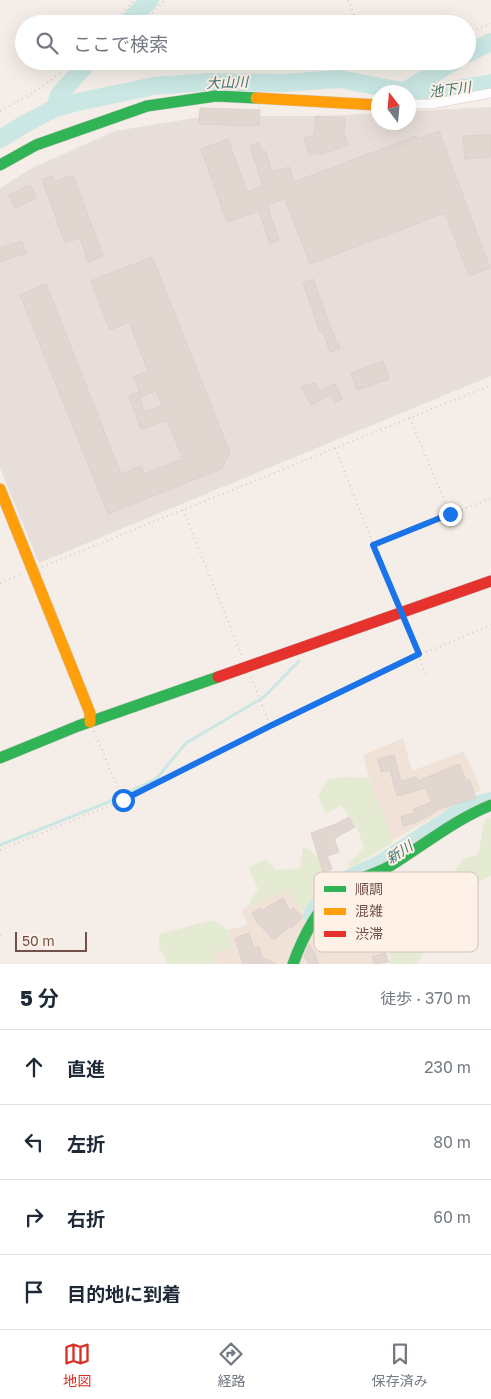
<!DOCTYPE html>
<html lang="ja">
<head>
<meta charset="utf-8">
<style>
  :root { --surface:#fff; --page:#f2f2f3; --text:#1f2937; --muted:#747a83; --line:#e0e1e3; --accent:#d93025 }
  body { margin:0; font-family:"Golos Text","Noto Sans JP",sans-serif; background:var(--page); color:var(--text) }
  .compass { position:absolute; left:371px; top:85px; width:45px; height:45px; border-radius:50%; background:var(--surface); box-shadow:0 5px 20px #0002; rotate:344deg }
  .scale { position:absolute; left:15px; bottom:12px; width:72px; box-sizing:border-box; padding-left:5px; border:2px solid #72514a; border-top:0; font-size:14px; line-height:18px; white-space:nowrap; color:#72514a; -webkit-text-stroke:4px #fef2e8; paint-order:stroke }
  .stop { position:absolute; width:15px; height:15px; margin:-11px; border:4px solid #1a73e8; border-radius:50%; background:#fff }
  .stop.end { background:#1a73e8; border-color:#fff; box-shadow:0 1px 5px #0008 }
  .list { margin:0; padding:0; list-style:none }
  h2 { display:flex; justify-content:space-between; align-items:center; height:65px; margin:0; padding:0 20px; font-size:21px }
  h2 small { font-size:16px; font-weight:400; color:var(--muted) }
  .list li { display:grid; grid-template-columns:32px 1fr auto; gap:15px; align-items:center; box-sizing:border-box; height:75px; padding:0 20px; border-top:1px solid var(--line) }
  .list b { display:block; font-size:19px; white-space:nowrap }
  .list em { font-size:16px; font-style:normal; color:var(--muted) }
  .icon { flex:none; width:28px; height:28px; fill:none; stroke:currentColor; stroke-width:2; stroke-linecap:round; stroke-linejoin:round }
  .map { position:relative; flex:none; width:491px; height:964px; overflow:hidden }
  .search { position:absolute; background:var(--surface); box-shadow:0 5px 20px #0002; left:15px; right:15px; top:15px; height:55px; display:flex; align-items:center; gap:12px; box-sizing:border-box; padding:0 18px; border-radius:28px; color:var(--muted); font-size:19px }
  .sheet { height:365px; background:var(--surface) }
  nav { display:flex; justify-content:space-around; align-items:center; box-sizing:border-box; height:70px; border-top:1px solid var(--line); background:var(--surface); font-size:14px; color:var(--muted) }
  nav a { display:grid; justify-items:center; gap:2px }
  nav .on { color:var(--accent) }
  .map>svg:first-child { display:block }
</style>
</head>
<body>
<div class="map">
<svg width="491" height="964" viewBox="0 0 491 964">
  <rect width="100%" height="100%" fill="#f5eee8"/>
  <g fill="#f1e2d8">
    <path d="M403 738 412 771 464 751 481 790 393 840 369 778 363 755Z"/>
    <path d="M288 889 311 927 331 904 348 890 389 956 380 964H218L212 952 234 948 228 930 248 925 241 910Z"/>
  </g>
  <path fill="#e8ded9" d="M491 107V376L39 563 0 468V188L32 168 115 131 206 116H325L378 113V122H408L409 111Z"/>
  <g fill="#e5ebd3">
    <path d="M346 777 369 778 393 840 392 843 352 867 347 864 364 849C360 831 353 820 341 806L326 814 318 795 329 779Z"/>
    <path d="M491 818V876L460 892 455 870 463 859 478 855 485 819Z"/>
    <path d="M303 846C317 854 323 862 330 877L302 913 288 889 247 907 258 889 249 868 265 859 276 870 300 868Z"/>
    <path d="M430 897 444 900 443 916 417 964H390V940L410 912Z"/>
    <path d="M213 920 228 930 234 948 212 952 218 964H168L159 948V934Z"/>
  </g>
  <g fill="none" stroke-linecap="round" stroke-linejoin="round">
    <path stroke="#cae7e4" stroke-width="3" d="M0 845 106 803 157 778 186 743 264 697 299 661"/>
    <g stroke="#cae7e4" stroke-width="18">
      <path d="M126 24 150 0"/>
      <path d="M467 54 491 42"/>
      <path d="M403 92 455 61"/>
      <path d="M408 93C439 94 462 88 491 83"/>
      <path d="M55 108 59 95 89 61"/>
      <path d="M0 139 23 125 55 108 78 102 154 86 208 82 284 83 339 79 407 92"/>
      <path d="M312 915 331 887 378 865 466 808 491 801"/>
    </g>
  </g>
  <g fill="#e2d6d0" stroke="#ded0cb">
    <path d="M200 108 260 110 259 126 199 124Z"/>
    <path d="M316 116 345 118 344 133 348 145 319 155 318 153 309 155 304 138 314 135Z"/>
    <path d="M439 131 490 268 469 276 445 213 310 264 285 199 267 205 279 240 270 244 259 211 227 222 201 149 228 139 247 192 263 186 250 146 259 143 262 152 265 151 272 172 289 167 294 182 416 136 417 139Z"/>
    <path d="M491 135V157L465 159 463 136Z"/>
    <path d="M73 175 103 256 88 262 80 238 65 243 42 179 52 176 54 182Z"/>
    <path d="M30 185 36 198 15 208 9 195Z"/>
    <path d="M22 241 26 253 0 262V248Z"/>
    <path d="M152 257 230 453 221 469 108 514 20 295 46 284 121 474 141 466 144 474 183 459 167 420 141 429 129 396 138 392 144 412 162 406 156 391 141 397 134 376 148 371 129 322 110 330 91 281Z"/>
    <path d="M313 279 336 342H338L340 349 330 352 323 332H320L303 283Z"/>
    <path d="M383 361 389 379 357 390 351 373Z"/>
    <path d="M316 383 319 391 335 384 342 399 335 402 331 394 311 405 301 386Z"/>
    <path d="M394 755 401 781 416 777 418 781 459 764 467 781 470 780 476 798 442 808 415 823 403 826 401 816 415 813 413 809 432 802 425 788 397 796 390 770 381 772 378 759Z"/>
    <path d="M349 817 355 827 334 839 339 852 327 856 332 869 323 872 311 833 336 824Z"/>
    <path d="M283 898 290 911 293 908 303 917 292 928 290 926 274 940 256 921 252 913 261 908 262 910Z"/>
    <path d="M249 933 254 948 259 947 262 957 276 964H243L235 938Z"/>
    <path d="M309 945 314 952 319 964H309L304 956Z"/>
    <path d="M385 953 389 962 374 964 372 957Z"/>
  </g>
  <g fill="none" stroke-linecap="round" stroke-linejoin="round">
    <defs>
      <path id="street" d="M408 104H431L491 93"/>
      <g id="fast">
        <path d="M0 165 36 145 147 106 216 96 256 98"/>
        <path d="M0 758 78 726 218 677"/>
        <path d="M293 964C302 939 316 911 336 893 351 879 373 876 390 866 424 845 454 820 491 805"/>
      </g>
      <g id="slow">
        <path d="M256 98 378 105"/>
        <path d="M0 489 90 713V722"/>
      </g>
      <path id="jam" d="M218 677 491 581"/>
    </defs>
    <use href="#street" stroke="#d4c9c5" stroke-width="10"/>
    <use href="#fast" stroke="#d4c9c5" stroke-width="12"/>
    <use href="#slow" stroke="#d4c9c5" stroke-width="12"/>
    <use href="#jam" stroke="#d4c9c5" stroke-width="12"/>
    <g stroke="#d7ccc9" stroke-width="2" stroke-dasharray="1 4" stroke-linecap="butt">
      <path d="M348 0 358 24"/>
      <path d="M111 24 135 0"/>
      <path d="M142 24 165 0"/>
      <path d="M467 32 491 24"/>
      <path d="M113 61 120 68 152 61"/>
      <path d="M0 111C29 96 49 84 73 61"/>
      <path d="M410 418 450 514"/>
      <path d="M335 448 397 603"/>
      <path d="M183 510 242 656"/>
      <path d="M373 545 491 498"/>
      <path d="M42 567 491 385"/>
      <path d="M0 583 23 574"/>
      <path d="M405 622 427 677"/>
      <path d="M251 677 270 725"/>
      <path d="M94 731 123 800"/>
      <path d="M0 850 123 800 381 671 491 625"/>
      <path d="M0 935V936"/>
    </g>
    <use href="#street" stroke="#fefcfc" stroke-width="9"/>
    <use href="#fast" stroke="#30b455" stroke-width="11"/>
    <use href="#slow" stroke="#ff9f0a" stroke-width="11"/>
    <use href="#jam" stroke="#e5322d" stroke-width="11"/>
  </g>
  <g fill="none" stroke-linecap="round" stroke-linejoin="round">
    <path stroke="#1a73e8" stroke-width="6" d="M123 800 270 726 419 654 373 545 450 514"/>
  </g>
  <g text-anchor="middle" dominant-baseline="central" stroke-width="4" stroke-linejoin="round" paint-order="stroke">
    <g font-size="14" font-style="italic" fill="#3e7776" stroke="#fef2e8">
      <text transform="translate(227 82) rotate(-2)">大山川</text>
      <text transform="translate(450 89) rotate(-7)">池下川</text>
      <text transform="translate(399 852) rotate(-33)">新川</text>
    </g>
  </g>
  <rect x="314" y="872" width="164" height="80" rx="8" fill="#fef2e8" stroke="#d4c2b9" stroke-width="1"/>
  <rect x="324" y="886" width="22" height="6" fill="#30b455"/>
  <rect x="324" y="908" width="22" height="7" fill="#ff9f0a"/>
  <rect x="324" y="931" width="22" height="6" fill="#e5322d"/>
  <g font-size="14" fill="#72514a">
    <text x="355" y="894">順調</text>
    <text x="355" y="916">混雑</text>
    <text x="355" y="939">渋滞</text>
  </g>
</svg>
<svg class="compass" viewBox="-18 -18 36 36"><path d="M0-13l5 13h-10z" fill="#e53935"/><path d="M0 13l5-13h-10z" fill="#747a83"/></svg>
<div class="scale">50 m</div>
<div class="stop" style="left:123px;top:800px"></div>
<div class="stop end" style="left:450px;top:514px"></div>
<div class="search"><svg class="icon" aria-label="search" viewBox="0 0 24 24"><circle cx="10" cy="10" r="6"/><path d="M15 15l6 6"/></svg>ここで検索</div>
</div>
<section class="sheet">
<h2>5 分<small>徒歩 · 370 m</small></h2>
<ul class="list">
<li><svg class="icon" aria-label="ahead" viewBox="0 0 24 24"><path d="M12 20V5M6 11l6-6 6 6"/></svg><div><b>直進</b></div><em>230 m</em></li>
<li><svg class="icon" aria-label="left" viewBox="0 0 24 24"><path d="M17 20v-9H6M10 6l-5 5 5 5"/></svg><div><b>左折</b></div><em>80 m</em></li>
<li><svg class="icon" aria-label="right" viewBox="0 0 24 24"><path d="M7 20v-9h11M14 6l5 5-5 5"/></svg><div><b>右折</b></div><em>60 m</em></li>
<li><svg class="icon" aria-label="arrive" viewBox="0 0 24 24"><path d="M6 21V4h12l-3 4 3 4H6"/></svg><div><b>目的地に到着</b></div></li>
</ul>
</section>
<nav>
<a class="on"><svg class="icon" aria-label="map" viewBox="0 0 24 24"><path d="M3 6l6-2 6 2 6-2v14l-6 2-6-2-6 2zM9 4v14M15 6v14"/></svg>地図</a>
<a><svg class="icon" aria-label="directions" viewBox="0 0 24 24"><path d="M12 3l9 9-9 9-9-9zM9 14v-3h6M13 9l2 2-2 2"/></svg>経路</a>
<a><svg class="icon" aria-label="saved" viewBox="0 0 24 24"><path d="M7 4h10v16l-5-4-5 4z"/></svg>保存済み</a>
</nav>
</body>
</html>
